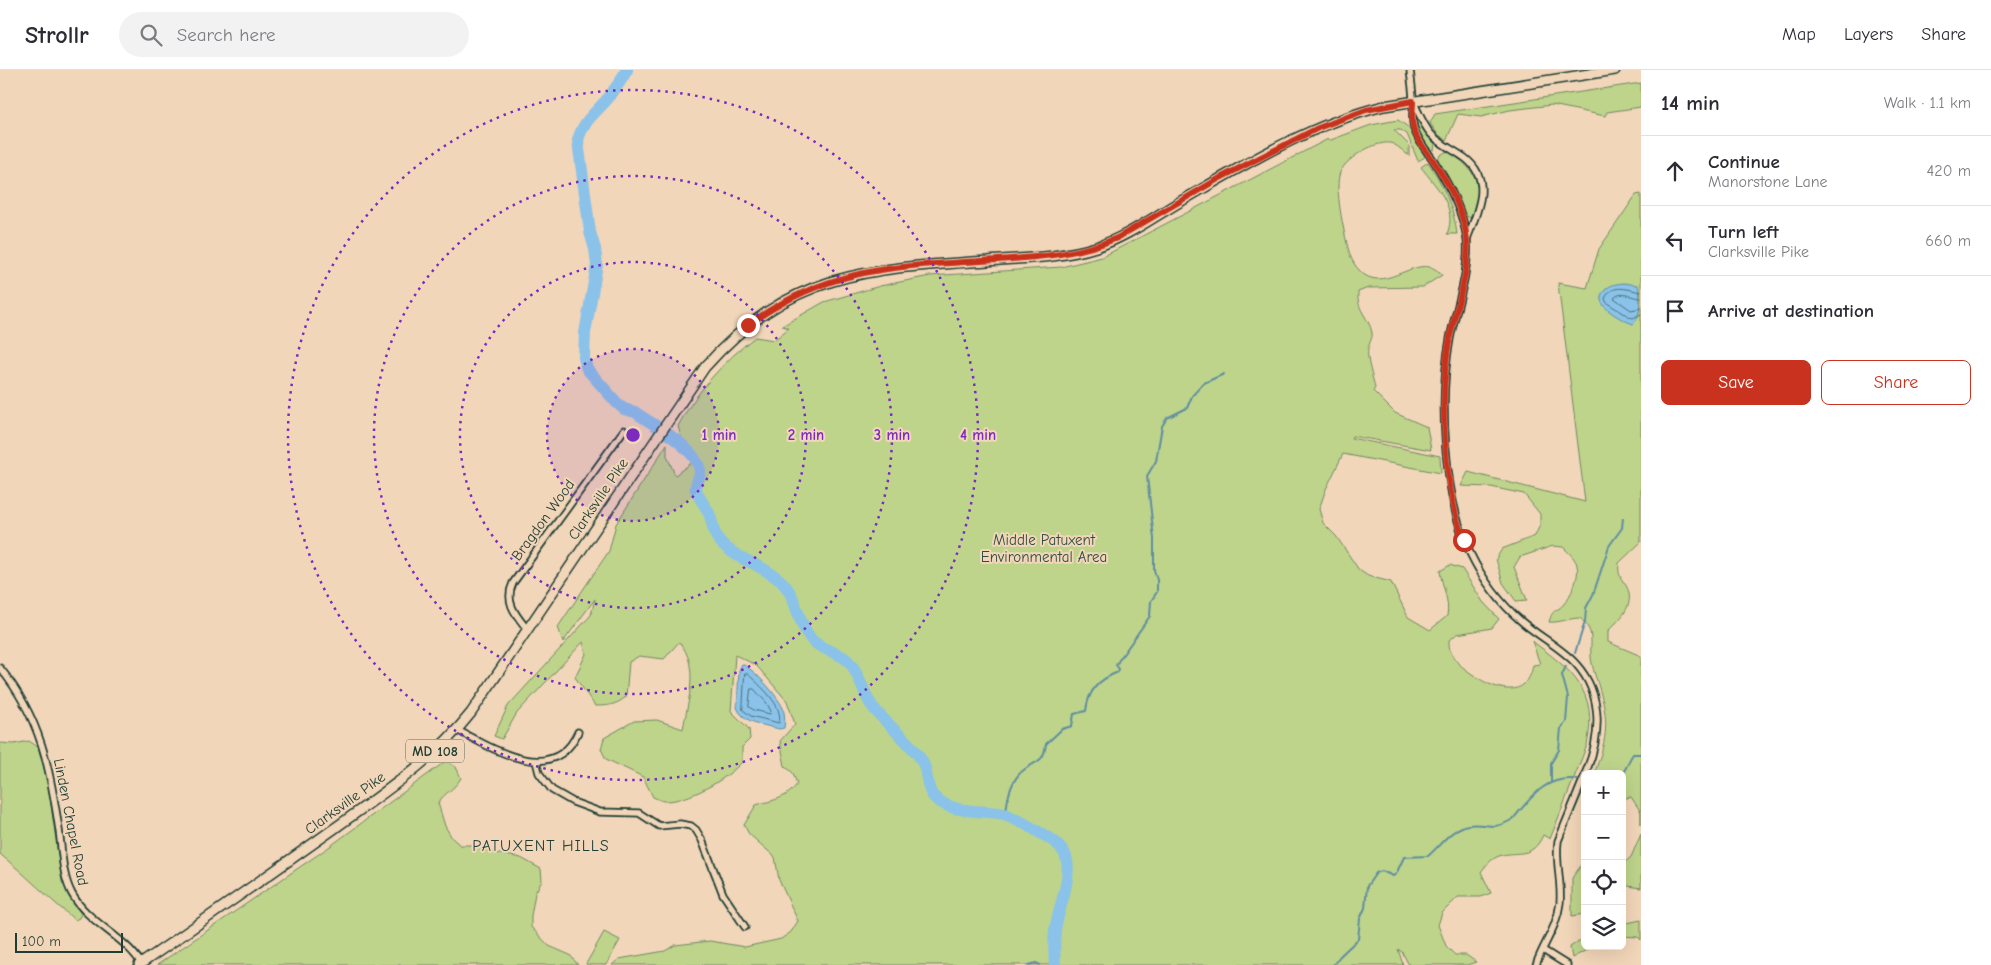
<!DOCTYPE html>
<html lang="en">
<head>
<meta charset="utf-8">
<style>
  :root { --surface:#fff; --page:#f2f2f3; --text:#2b2b33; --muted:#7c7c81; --line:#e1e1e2; --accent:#c8321e }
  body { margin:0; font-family:"Comic Neue",sans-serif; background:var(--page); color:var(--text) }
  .controls { position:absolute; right:15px; bottom:15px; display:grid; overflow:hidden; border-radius:8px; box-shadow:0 5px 20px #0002 }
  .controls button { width:45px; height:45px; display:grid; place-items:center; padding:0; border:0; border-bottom:1px solid var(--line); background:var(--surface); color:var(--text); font:25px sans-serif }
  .scale { position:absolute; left:15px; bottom:12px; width:108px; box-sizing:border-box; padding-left:5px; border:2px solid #1f3d34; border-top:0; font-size:14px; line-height:18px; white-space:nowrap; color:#1f3d34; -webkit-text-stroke:4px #f2d6b9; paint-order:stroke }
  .stop { position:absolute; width:15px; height:15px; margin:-11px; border:4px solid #c8321e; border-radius:50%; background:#fff }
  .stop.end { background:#c8321e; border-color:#fff; box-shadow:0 1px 5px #0008 }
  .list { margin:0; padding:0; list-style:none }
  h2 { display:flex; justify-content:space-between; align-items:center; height:65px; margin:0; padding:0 20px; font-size:21px }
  h2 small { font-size:16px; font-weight:400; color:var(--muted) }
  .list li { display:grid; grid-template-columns:32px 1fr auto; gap:15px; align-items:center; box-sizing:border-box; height:70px; padding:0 20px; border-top:1px solid var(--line) }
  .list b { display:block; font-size:19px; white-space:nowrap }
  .list p { margin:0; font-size:16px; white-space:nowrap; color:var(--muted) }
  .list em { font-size:16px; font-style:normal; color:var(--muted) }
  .actions { display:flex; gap:10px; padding:15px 20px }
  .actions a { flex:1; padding:11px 0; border:1px solid var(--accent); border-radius:8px; text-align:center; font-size:18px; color:var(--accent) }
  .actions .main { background:var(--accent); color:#fff }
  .icon { flex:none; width:28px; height:28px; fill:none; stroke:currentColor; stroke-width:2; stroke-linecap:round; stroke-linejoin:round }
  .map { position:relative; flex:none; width:1641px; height:895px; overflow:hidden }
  header { display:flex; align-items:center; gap:30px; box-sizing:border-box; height:70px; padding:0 25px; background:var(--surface); border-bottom:1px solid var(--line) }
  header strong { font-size:24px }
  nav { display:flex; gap:28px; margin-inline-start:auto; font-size:18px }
  .search { width:350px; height:45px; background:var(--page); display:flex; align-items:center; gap:12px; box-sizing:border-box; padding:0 18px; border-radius:28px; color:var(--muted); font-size:19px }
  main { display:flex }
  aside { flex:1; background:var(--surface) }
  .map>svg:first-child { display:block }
</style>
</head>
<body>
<header>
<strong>Strollr</strong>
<div class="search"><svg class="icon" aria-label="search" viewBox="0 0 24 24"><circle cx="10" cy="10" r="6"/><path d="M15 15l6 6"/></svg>Search here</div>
<nav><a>Map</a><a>Layers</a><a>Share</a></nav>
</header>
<main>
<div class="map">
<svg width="1641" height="895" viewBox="0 0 1641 895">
  <rect width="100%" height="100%" fill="#f2d6b9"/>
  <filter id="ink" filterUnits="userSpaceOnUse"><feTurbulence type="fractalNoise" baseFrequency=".02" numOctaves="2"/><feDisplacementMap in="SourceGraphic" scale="10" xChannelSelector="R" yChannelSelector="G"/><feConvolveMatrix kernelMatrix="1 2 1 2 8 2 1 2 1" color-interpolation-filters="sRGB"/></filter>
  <g filter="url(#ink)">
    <g fill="#bed48b" stroke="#6e8860">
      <path d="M1641 13V37L1607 42 1605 46 1552 35 1510 40 1481 47 1458 44 1446 71 1436 62 1430 53 1435 44Z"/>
      <path d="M1414 47H1417L1423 60 1435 74 1434 80 1429 79 1421 66Z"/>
      <path d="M1398 50 1408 57 1425 87 1418 91 1407 64 1401 60H1394L1409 75V86C1404 82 1396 74 1390 73 1374 71 1342 90 1339 106 1335 123 1345 168 1350 185 1352 191 1356 197 1360 201 1382 224 1411 189 1433 198 1436 199 1440 203 1442 205L1423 217 1368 218 1358 222C1356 241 1370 248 1372 263 1373 268 1369 273 1368 278 1366 290 1373 307 1375 318L1373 321 1395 343 1427 357 1431 380 1352 366 1351 368 1440 386 1441 403 1343 384 1326 419 1319 439 1323 453 1336 466 1359 500 1368 506 1391 512 1408 547 1430 560 1447 546C1450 530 1442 517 1440 501L1450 495 1462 499 1483 532 1499 549 1492 558 1457 564 1449 570C1449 574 1449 579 1451 582 1454 592 1464 598 1472 604 1493 619 1527 632 1533 595L1540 594 1532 571C1571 600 1599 620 1587 675L1550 769 1543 765C1532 790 1518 780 1499 786 1491 789 1486 795 1481 802L1491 823 1481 827H1458L1442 843 1438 855 1446 876 1455 885H1466L1476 892 1467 895H1409L1402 882 1398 879 1403 895H612L619 889 665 881 675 875 710 871 745 877 781 869 791 862 798 851 779 810 775 787 749 764 744 755 756 735C773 730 787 729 797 714L793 703 785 696 780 671 795 654 787 631 756 595 735 585 731 641 749 659 750 669 742 677V692C727 709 688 732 664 731 661 731 656 728 653 727L643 707 606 689 601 679 604 668 634 651 657 650 683 659C688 631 700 595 679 572L664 589 639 586 629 592 626 627C616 635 608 636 595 636L575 607 586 584 583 572 517 643 502 669 494 666 508 636 591 545 595 529 563 572 558 557 609 481 616 454 667 374V386L675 405 697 389 682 370 678 356C696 322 724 291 755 267L774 270 789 258 782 256 824 232 880 216 930 206 1061 197 1102 187 1328 69V71L1371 55Z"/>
      <path d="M1447 81C1467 93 1481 106 1477 130 1476 137 1475 143 1470 148L1464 145 1453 116 1438 91 1439 86Z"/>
      <path d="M1428 92C1443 114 1454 138 1457 164H1447C1458 137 1436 117 1421 97Z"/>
      <path d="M1641 124V472L1619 493C1617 511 1626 510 1629 523 1632 539 1618 551 1608 561V572L1641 586V754V742L1631 727 1622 729V704H1594C1606 672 1610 654 1600 621 1597 610 1592 598 1591 587 1590 569 1595 562 1580 548 1569 548 1560 553 1549 552 1553 538 1555 543 1563 535 1571 526 1580 507 1577 495 1576 489 1568 482 1563 477L1553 476 1520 487 1514 497 1527 530 1516 531 1503 513 1496 489 1502 479 1535 466 1540 455V444L1524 424 1491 417 1461 416 1468 402 1585 432 1558 213 1587 218 1599 179 1636 125Z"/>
      <path d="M29 671 38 677 47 707 62 812 81 844 79 848 75 850C49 829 26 805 0 784V673L14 674Z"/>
      <path d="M446 691 456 697 461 708C453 721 446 721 438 733L445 756 452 768 460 775H473L495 783 521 788 541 799 542 811 535 823 531 846V857L549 876 570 885 578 895H157L329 777Z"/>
      <path d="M1641 764V818L1622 815V795L1631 787Z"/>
      <path d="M1585 790V844L1572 846V808Z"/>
      <path d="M1641 850V870L1638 867 1622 866V854Z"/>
      <path d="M604 862 620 870 606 895H588L586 894Z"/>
      <path d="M1585 867V876H1594L1572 888 1570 877Z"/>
    </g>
    <g fill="#8ac2e9" stroke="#5f8da1">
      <path d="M1624 213 1638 215C1641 224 1641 249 1633 254 1622 250 1589 234 1605 220 1611 214 1616 214 1624 213Z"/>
      <path d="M742 594C755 600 777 625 783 638 785 645 785 651 784 658L779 659C765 655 742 653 737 637L739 600Z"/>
    </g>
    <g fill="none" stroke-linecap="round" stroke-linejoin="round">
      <g stroke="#4a727c" stroke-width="1">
        <path d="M1641 222C1629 220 1611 212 1605 229L1607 233 1630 247 1633 248 1641 244"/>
        <path d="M1641 228C1632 228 1621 220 1614 228L1631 240 1641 238"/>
        <path d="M745 604H748C760 616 784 635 779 653L751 646 743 640Z"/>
        <path d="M751 619H754L766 632 771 641 770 644 754 640 749 637Z"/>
      </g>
      <g stroke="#5f8da1" stroke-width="2">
        <path d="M1575 583 1585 552 1586 538 1593 525 1609 476 1622 458 1623 448"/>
        <path d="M1622 704C1627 698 1628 691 1633 684H1641"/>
        <path d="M1551 712V693L1559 680 1561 658 1566 652 1568 627 1562 605 1566 596"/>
        <path d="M1006 744C1007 729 1010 709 1025 699 1039 689 1043 693 1046 674L1062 659 1072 656 1074 644 1086 641C1088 621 1098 610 1118 602L1119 599 1116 595 1119 590 1150 546 1151 531 1157 522V510L1154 500V469L1147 406 1156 391 1162 356 1167 348 1187 338 1192 326 1204 313 1224 304"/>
        <path d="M1029 895 1036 893 1040 895"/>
        <path d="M1333 895 1340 886 1358 869 1360 849 1365 838 1367 816 1376 803 1382 801 1393 806 1396 804 1404 787 1428 786C1440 776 1448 762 1464 756 1474 752 1484 756 1495 756 1501 755 1508 752 1513 749 1532 726 1547 704 1580 710"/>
      </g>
      <path stroke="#8ac2e9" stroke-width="12" d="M627 0C622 9 616 18 609 27 597 42 582 51 578 71L590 162 595 179 597 195 585 263 584 288 587 299 617 333 624 339 635 342C653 355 688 373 698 394 704 406 694 412 696 419 698 428 706 436 709 443 713 452 712 461 718 469 733 489 763 494 782 512 798 528 797 554 812 570 823 582 841 581 851 594 860 606 863 623 872 636 886 655 913 673 923 693 928 703 926 718 933 726 951 745 982 739 1004 744 1017 748 1030 757 1042 764 1051 769 1060 774 1065 784 1074 804 1058 839 1055 860 1054 872 1054 883 1055 895"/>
      <defs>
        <g id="minor">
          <path d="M1410 0C1411 10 1413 21 1413 31 1414 40 1411 49 1414 58 1418 71 1426 80 1434 91 1449 115 1463 141 1467 169 1470 203 1456 237 1450 269 1439 328 1443 428 1470 483 1482 508 1500 533 1521 551 1538 566 1562 578 1576 594 1604 625 1601 668 1585 704"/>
          <path d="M1414 33C1419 43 1423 55 1431 64 1441 75 1453 79 1465 88 1494 110 1477 142 1467 169"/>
          <path d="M527 559C516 545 504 532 513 513L624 360"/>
          <path d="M0 598C41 648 50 698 59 760 62 780 62 806 72 824 88 853 123 865 141 893"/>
          <path d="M457 660C493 679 554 717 578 662"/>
          <path d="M536 691 539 703 552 720 573 732 600 742 639 743 659 756 680 754 691 756 696 760 702 770 723 824 745 857"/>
          <path d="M1543 880 1567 895"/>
          <path d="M1536 895C1543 874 1557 858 1560 833 1562 812 1555 792 1558 771L1585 705"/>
        </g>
        <path id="primary" d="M139 895C205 850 270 804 335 758 383 723 434 690 471 643L705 297C789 202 869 198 988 191 1024 188 1061 188 1096 177 1127 167 1155 146 1183 130 1247 93 1311 54 1384 36L1615 0"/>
      </defs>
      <use href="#minor" stroke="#1f3d34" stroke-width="9"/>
      <use href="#primary" stroke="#1f3d34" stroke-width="12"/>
      <use href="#minor" stroke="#f2d6b9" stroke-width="5.5"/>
      <use href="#primary" stroke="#f2d6b9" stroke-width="9"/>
    </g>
  </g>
  <g fill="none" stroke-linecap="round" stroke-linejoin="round" filter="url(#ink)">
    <path stroke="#c8321e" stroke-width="6" d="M748 255C829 195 902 196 998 190 1039 187 1078 185 1117 168L1220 108 1318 58 1366 40 1413 31C1413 37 1412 44 1412 50 1413 67 1426 80 1435 93 1450 116 1464 142 1467 170 1470 203 1456 236 1450 267 1439 322 1443 417 1464 470"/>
  </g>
  <circle cx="633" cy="365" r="86" fill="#7b2cbf" fill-opacity=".12"/>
  <g fill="none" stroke="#7b2cbf" stroke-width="2.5" stroke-dasharray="2.5 5">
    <circle cx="633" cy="365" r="86"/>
    <circle cx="633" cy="365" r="173"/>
    <circle cx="633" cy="365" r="259"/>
    <circle cx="633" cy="365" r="345"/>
  </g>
  <g text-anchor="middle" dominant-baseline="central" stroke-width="4" stroke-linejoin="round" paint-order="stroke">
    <rect fill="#f2d6b9" stroke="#5e6b5c" stroke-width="1" x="406" y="669.5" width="58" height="23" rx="4"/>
    <g font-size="14" font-weight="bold" fill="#1f3d34">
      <text x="435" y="681">MD 108</text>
    </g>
    <g font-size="15" fill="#1f3d34" stroke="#f2d6b9">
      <text transform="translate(598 429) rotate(-56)">Clarksville Pike</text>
      <text transform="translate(543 450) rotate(-54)">Bragdon Wood</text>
      <text transform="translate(345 733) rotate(-36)">Clarksville Pike</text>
      <text transform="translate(71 752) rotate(79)">Linden Chapel Road</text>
    </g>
    <g font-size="15" fill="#2f4c3d" stroke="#f2d6b9">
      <text x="1044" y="470">Middle Patuxent<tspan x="1044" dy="17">Environmental Area</tspan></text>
    </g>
    <g font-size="16" letter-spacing="1" fill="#1f3d34" stroke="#f2d6b9">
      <text x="541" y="776">PATUXENT HILLS</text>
    </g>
  </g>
  <circle cx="633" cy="365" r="8" fill="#7b2cbf" stroke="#f2d6b9" stroke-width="2.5"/>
  <g font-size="15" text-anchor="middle" font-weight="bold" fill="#7b2cbf" stroke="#f2d6b9" stroke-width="4" stroke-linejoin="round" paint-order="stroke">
    <text x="719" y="370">1 min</text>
    <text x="806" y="370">2 min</text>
    <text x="892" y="370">3 min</text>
    <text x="978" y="370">4 min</text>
  </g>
</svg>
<div class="controls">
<button>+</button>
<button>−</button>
<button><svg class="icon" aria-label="locate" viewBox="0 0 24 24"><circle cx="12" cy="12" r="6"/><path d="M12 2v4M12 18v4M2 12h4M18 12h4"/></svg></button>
<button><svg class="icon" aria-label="layers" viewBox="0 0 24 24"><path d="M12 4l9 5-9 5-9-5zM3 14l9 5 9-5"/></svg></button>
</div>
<div class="scale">100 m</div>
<div class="stop" style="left:1464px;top:470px"></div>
<div class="stop end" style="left:748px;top:255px"></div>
</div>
<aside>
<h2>14 min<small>Walk · 1.1 km</small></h2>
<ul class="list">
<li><svg class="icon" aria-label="ahead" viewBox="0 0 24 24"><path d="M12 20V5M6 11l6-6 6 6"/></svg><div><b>Continue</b><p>Manorstone Lane</p></div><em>420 m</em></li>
<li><svg class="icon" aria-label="left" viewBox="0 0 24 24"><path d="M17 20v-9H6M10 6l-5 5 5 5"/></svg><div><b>Turn left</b><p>Clarksville Pike</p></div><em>660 m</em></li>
<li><svg class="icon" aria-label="arrive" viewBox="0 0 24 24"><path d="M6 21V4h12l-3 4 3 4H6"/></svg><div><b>Arrive at destination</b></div></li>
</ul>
<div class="actions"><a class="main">Save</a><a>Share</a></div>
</aside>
</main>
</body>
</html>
